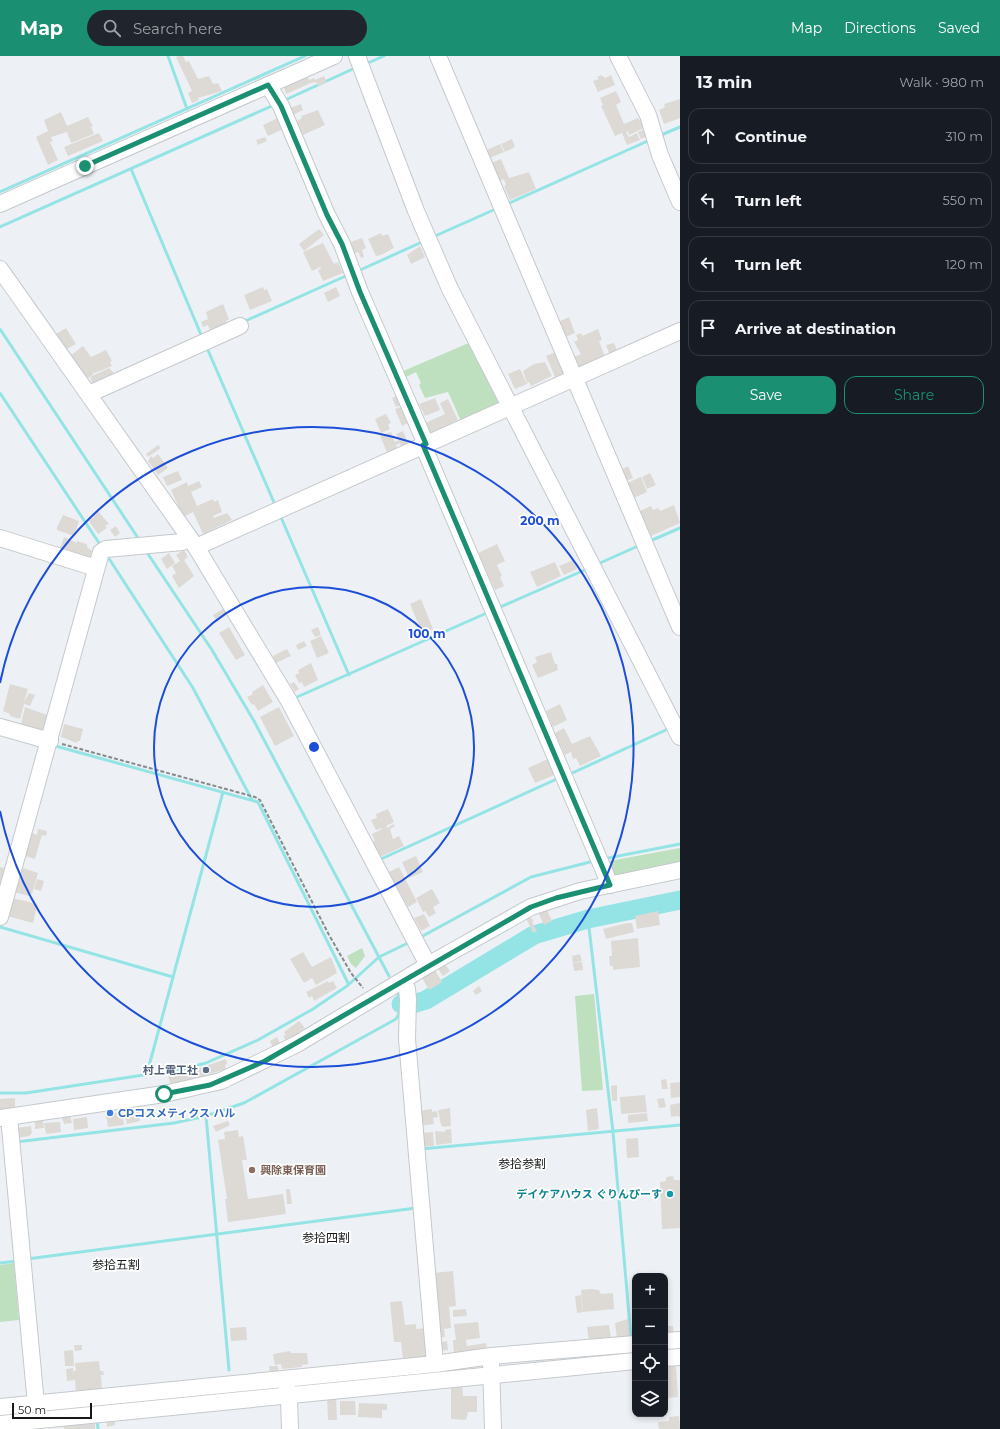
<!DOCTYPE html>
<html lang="en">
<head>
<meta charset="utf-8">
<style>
  :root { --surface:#171b24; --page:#20242c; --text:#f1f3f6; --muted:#9ea1a6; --line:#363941; --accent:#1b8f72 }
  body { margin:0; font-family:Montserrat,"Noto Sans JP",sans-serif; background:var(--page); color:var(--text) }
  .controls { position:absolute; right:12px; bottom:12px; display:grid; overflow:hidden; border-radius:8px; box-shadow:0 2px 6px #0003 }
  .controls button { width:36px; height:36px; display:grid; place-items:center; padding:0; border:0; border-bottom:1px solid var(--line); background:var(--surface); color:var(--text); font:20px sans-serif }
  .scale { position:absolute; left:12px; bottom:10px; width:80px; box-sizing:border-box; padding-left:4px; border:2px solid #161819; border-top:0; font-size:11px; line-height:14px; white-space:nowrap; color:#161819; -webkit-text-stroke:3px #fff; paint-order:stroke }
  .stop { position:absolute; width:12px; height:12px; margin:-9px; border:3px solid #1b8f72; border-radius:50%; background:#fff }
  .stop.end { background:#1b8f72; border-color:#fff; box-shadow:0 1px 4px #0008 }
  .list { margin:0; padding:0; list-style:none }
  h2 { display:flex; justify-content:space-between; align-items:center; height:52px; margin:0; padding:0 16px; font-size:17px }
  h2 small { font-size:13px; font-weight:400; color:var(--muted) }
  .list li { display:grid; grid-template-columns:26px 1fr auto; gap:12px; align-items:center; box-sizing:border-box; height:56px; margin:0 8px 8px; padding:0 8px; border:1px solid var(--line); border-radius:12px }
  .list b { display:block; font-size:15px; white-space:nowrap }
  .list em { font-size:13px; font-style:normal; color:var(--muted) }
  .actions { display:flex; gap:8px; padding:12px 16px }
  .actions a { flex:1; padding:9px 0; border:1px solid var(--accent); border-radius:12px; text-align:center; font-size:14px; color:var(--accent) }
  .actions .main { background:var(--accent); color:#fff }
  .icon { flex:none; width:22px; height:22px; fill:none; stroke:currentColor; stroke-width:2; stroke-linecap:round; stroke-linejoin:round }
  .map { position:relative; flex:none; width:680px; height:1373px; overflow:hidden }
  header { display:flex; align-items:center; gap:24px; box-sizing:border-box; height:56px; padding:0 20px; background:var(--accent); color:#fff }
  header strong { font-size:19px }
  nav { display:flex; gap:22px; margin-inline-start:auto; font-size:14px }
  .search { width:280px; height:36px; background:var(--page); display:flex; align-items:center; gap:10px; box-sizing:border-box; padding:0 14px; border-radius:22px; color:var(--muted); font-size:15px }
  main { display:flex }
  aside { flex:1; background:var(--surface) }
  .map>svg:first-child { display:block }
</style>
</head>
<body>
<header>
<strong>Map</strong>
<div class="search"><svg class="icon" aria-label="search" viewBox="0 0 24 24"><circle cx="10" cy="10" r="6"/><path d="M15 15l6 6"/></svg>Search here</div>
<nav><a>Map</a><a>Directions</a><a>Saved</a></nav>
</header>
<main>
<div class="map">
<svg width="680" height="1373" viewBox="0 0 680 1373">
  <rect width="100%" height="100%" fill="#edf1f5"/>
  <g fill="#bee0bf">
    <path d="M471 286 501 344 499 348 461 365 448 336 425 342 419 329 421 327 416 316 404 322 401 316Z"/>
    <path d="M680 792V806L610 821 604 806Z"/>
    <path d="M362 892 365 900 356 912 351 908 347 900Z"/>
    <path d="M594 938 603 1034 582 1035 575 940Z"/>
    <path d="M14 1207 19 1264 0 1266V1209Z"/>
  </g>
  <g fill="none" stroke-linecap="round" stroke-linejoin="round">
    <g stroke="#94e4e5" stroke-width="3">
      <path d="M168 0 187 53"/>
      <path d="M368 7 384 0"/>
      <path d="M283 45 355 12"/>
      <path d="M659 80 680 71"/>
      <path d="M131 113 202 281"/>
      <path d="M0 136 305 0"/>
      <path d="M507 148 650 84"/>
      <path d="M0 171 274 49"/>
      <path d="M435 180 498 152"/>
      <path d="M358 215 422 186"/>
      <path d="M243 266 348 219"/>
      <path d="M0 273 140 485"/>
      <path d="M207 292 276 451"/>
      <path d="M0 337 101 490"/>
      <path d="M280 459 349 619"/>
      <path d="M650 485 680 472"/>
      <path d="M146 495 212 594 254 665 389 920"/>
      <path d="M106 498 193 632 252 744"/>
      <path d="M600 507 638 490"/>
      <path d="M498 552 587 513"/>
      <path d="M297 641 489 556"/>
      <path d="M52 689 258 746 348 927"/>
      <path d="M568 719 668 673"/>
      <path d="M381 803 559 722"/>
      <path d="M603 803 680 788"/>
      <path d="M588 863 613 1076 631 1282"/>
      <path d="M0 871 173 921"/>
      <path d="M419 882 531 821 594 805"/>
      <path d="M398 938 400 944"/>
      <path d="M152 1017 149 1010 223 736"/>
      <path d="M0 1037H26L183 1013 206 1007 258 984 313 953 347 930 379 901 410 886"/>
      <path d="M206 1060 229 1314"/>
      <path d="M16 1086 174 1067 206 1060 244 1047 396 963 401 954"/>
      <path d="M421 1093 680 1069"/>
      <path d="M27 1203 416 1152"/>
      <path d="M0 1207 17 1205"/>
      <path d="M97 1363 98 1373"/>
    </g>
    <path stroke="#94e4e5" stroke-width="19" d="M401 948H413L426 944 534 879 588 863 680 844"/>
  </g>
  <g fill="#dddad6">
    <path d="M179 0H183L186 6 189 5 198 23 209 20 213 28 218 27 222 35 198 42 199 44 192 47 188 37 192 35 176 1Z"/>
    <path d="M307 19 309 24 314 22 315 24 324 20 327 26 318 30 316 26 311 27 286 38 283 29Z"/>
    <path d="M601 19 605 22 611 19 615 29 598 36 593 25 599 23 597 21Z"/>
    <path d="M616 35 621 46 616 49 624 68 638 62 640 65 643 64 646 71 629 79 628 75 626 76 629 81 637 77 640 84 627 89 622 77 615 80 601 50 603 49 600 42Z"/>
    <path d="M680 43V62L664 68 659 54 665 51 664 48Z"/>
    <path d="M301 48 303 54 293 59 290 52Z"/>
    <path d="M318 54 325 69 303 79 297 65 302 62 301 60Z"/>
    <path d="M61 56 67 70 88 61 93 70 91 71 94 78 71 87 67 76 51 81 53 85 50 86 58 104 48 109 36 81 48 75 44 64Z"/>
    <path d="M278 62 283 73 268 80 263 69Z"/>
    <path d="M645 73 648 80 641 83 638 76Z"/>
    <path d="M99 77 103 85 68 100 64 91Z"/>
    <path d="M265 81 267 85 258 89 256 84Z"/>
    <path d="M512 83 515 91 505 96 501 88Z"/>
    <path d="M500 88 504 96 490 102 487 94Z"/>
    <path d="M501 103 509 122 529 116 536 133 510 144 504 130 506 129 504 123 499 125 491 107Z"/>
    <path d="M319 173 324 179 304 195 299 188Z"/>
    <path d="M381 177 382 180 388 178 394 192 381 199 376 200 368 183Z"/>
    <path d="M362 182 366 192 362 194 364 201 361 202 358 196 353 198 348 187Z"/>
    <path d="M323 187 334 208 338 206 343 217 323 225 318 214 321 213 320 211 312 215 303 196Z"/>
    <path d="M420 190 425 201 411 208 407 199Z"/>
    <path d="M263 231 264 234 267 233 272 245 250 254 244 239Z"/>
    <path d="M336 231 340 240 328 246 324 237Z"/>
    <path d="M223 248 229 263 226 265 228 270 211 277 208 269 203 271 201 266 208 263 206 256Z"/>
    <path d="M569 261 575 277 565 281 558 266Z"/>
    <path d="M66 272 76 288 65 294 56 278Z"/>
    <path d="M598 273 602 284 599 285 605 301 578 312 574 301 581 298 574 286 578 284 576 279 581 277 582 280Z"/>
    <path d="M614 287 617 294 609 297 606 289Z"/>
    <path d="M83 290 91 301 106 294 112 305 110 306 112 310 95 317 93 316 94 318 88 322 86 321 70 300Z"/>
    <path d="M558 295 567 316 555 321 546 300Z"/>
    <path d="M545 306 552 320 531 330 529 326 527 327 523 315 534 308Z"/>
    <path d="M109 312 114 317 112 318 113 320 93 329 90 321Z"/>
    <path d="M520 313 527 328 515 333 508 318Z"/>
    <path d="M399 339 403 348 396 351 392 342Z"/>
    <path d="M435 342 440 354 425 360 419 348Z"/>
    <path d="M448 343 458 364 428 379 423 368 445 358 440 347Z"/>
    <path d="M403 350 410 366 402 370 395 353Z"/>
    <path d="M386 358 391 367 388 368 390 373 381 377 375 363Z"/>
    <path d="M403 375 408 387 401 390 400 387 396 389 397 392 387 396 380 380 391 376 395 386 399 384 396 378Z"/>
    <path d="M158 389 161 392 148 401 146 398Z"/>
    <path d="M158 398 168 412 158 419 148 405 151 400 153 402Z"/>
    <path d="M628 410 633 422 626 425 621 414Z"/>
    <path d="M178 415 182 424 167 430 163 421Z"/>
    <path d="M650 417 656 429 647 433 642 421Z"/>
    <path d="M641 421 647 436 634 442 627 427Z"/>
    <path d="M199 425 202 431 191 436 197 450 213 443 214 446 218 444 222 456 213 460 214 462 227 457 232 464 203 478 193 456 185 460 182 458 171 434 187 426 188 430Z"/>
    <path d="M674 449 680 467 651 480 640 455 651 450 653 454 658 452 660 455Z"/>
    <path d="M97 454 109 468 105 470 107 472 98 478 88 464 94 461 92 458Z"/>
    <path d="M63 459 79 465 74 480 57 474V471Z"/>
    <path d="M116 470 120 477 115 481 110 474Z"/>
    <path d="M64 481 77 487V485L87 488V491L92 495 90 503 64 496 65 493 60 492Z"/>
    <path d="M497 488 505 505 497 509 502 520 500 521 504 530 495 534 478 497Z"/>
    <path d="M184 494 188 501 184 504 194 520 179 532 172 520 176 517 172 510 180 505 176 499Z"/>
    <path d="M169 497 175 507 167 513 161 503Z"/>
    <path d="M573 504 577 513 564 519 559 510Z"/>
    <path d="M555 506 561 520 537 531 530 516Z"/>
    <path d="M421 543 433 573 422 577 410 548Z"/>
    <path d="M223 553 226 558 216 564 213 559Z"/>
    <path d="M229 571 245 599 236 604 219 577Z"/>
    <path d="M318 571 321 579 315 581 311 574Z"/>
    <path d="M321 580 329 597 317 602 310 585Z"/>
    <path d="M304 585 307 590 298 594 296 589Z"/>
    <path d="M287 593 291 600 276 607 273 600Z"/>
    <path d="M551 596 555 608H557L558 614 538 622 532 609 537 606 535 601Z"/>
    <path d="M311 607 318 624 304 631 302 626 299 627 295 619 299 617 298 614Z"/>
    <path d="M294 626 299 633 295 636 290 628Z"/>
    <path d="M10 628 28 633 24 646 29 637 35 639 30 650 24 648 20 663 10 660V658L3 655Z"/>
    <path d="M263 629 273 646 258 655 254 648 252 649 247 641 253 638 252 636Z"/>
    <path d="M560 648 567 664 553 671 546 655Z"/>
    <path d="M25 651 47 659 43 674 21 668Z"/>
    <path d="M279 651 294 680 275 690 260 661Z"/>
    <path d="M64 668 83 673 80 685H77V687L61 681Z"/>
    <path d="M564 672 572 688 590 680 601 700 580 710 576 702 573 703 571 696 565 699 555 677Z"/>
    <path d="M550 702 557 718 535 727 528 712Z"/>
    <path d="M388 753 394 766 386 770 387 772 394 768 395 770 390 773 393 783 399 780 404 790 380 801 373 786 375 785 372 778 382 773 381 772 376 774 371 764 377 762 376 758Z"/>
    <path d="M38 773 47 775 46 780 42 779 35 803 25 800 32 777 37 779Z"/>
    <path d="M416 800 423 816 409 822 402 806Z"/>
    <path d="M0 811 7 813 3 826H0Z"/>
    <path d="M20 811 38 817 32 838 30 837 29 840 14 836Z"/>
    <path d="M399 811 417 846 408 851 389 816Z"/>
    <path d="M37 823 44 825 41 835 34 833Z"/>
    <path d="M432 833 440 847 433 851 436 857 429 861 425 855 423 856 416 842Z"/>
    <path d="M11 842 26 845 37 849 33 867 7 860Z"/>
    <path d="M546 852 552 865 544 869 538 856Z"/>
    <path d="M658 855 660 869 637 873 635 860Z"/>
    <path d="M424 858 430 870 421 875 414 862Z"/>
    <path d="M529 860 534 865 532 866 537 875 533 877 526 862Z"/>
    <path d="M627 867H632L634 876 606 883 603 873Z"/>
    <path d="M638 882 640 911 613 914V910H610L609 900H612L611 885Z"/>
    <path d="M303 896 312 911 331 901 337 917 316 929 312 922 304 927 290 903Z"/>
    <path d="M580 898 582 905 573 907 572 900Z"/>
    <path d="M582 906 583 914 574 915 573 907Z"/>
    <path d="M445 908 450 915 443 920 438 913Z"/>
    <path d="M435 914 442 926 429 934 422 922Z"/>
    <path d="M328 925 329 927 333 925 337 932 314 945 312 940 309 942 306 936Z"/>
    <path d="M479 930 482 935 476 939 473 935Z"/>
    <path d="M299 965 305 972 286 985 283 980 286 979 284 976Z"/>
    <path d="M277 981 280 988 273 992 270 985Z"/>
    <path d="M226 1003 227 1008 225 1009 226 1013 188 1025 170 1027 168 1019 187 1016Z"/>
    <path d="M666 1023 668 1033H662L661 1024Z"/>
    <path d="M680 1026V1041L671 1042 670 1027Z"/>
    <path d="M617 1029V1045H612L611 1030Z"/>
    <path d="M645 1039 647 1056 621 1058 620 1041Z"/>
    <path d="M15 1042V1053H0V1043Z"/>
    <path d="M664 1042 666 1051 659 1052 657 1043Z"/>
    <path d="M680 1047V1063L679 1060 671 1061 670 1049Z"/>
    <path d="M450 1052 451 1070 443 1071 441 1069 438 1054Z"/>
    <path d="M597 1052 599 1073 588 1075 586 1054Z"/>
    <path d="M138 1053 140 1065 127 1068 124 1055Z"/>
    <path d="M432 1053V1056L437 1055 438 1061 433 1062 434 1068 420 1070 418 1055Z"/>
    <path d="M122 1056 124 1069 108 1071 106 1058Z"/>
    <path d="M647 1057 648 1065 628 1067V1059Z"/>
    <path d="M70 1060 72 1067 64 1068 62 1061Z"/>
    <path d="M87 1061 88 1072 74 1074 73 1063Z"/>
    <path d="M35 1065H43L44 1072 35 1073Z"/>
    <path d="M228 1065 230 1069 216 1076 213 1070Z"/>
    <path d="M60 1066 61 1076 46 1078 44 1067Z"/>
    <path d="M31 1070 32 1078H30V1080L17 1082 16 1072Z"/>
    <path d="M451 1073 452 1087 436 1089 435 1075 445 1076V1074Z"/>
    <path d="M238 1074 239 1081 243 1080 247 1104H242L248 1143 283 1138 286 1158 228 1166 225 1143H227L218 1084 225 1083 224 1076Z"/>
    <path d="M433 1076 434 1090 420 1091 421 1077Z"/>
    <path d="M638 1082 639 1101 627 1102 626 1083Z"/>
    <path d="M673 1120 674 1124H680V1172L662 1173 660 1126 666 1125V1121Z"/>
    <path d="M286 1133H290L292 1148H287Z"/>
    <path d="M453 1215 456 1250 449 1251 451 1272 444 1273 445 1281 437 1282 433 1217Z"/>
    <path d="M590 1233 599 1234 600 1237 602 1238 613 1237 614 1253 583 1256 581 1234Z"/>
    <path d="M581 1239 583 1256 577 1257 575 1240Z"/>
    <path d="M402 1245 405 1269 416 1268V1273L426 1272 430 1301 403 1304 401 1286H394L390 1246Z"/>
    <path d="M466 1253 467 1260 453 1261V1254Z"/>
    <path d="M628 1263 630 1282 617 1283 615 1267Z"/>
    <path d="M478 1266 480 1282 466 1284 467 1290 486 1287 487 1297 454 1298 453 1284H456L454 1268Z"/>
    <path d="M609 1269 611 1282 589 1285 587 1271Z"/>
    <path d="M666 1270H673L674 1278H666Z"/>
    <path d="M246 1271 247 1284 231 1285 230 1272Z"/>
    <path d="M447 1285 448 1294 439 1295 438 1287Z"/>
    <path d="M74 1289H82V1294L75 1295Z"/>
    <path d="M73 1294 74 1310H65L64 1295Z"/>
    <path d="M290 1295 291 1297H307L308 1308 302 1309V1311L282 1313 281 1308 275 1309 273 1298Z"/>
    <path d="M99 1305 100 1315H103L104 1319H101L102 1335 76 1338 75 1324 67 1325 66 1313 73 1312 74 1320V1315H76L75 1307Z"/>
    <path d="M674 1306V1310H676L678 1341 665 1342V1307Z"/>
    <path d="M269 1310H278L279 1318 270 1319Z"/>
    <path d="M462 1326 463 1340H477V1356H468L466 1364 451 1363V1327Z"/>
    <path d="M327 1339H336L337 1364H328Z"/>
    <path d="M340 1345H355L356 1359H340Z"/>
    <path d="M359 1347 387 1348V1354H382V1362L358 1361Z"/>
    <path d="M114 1360 115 1369 107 1371 106 1361Z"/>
    <path d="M679 1360 680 1373H659L658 1366 669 1365V1361Z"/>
    <path d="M76 1364V1369L95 1368V1373H64V1365Z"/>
  </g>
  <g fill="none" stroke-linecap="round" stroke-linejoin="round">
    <defs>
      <g id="minor">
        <path d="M357 0 416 155 450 233 680 681"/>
        <path d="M438 0 680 571"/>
        <path d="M618 0 648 59 660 99 680 146"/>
        <path d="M268 29 281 50 327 159 342 188 360 236 426 388"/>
        <path d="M0 148 334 0"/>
        <path d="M0 213 196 491 289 645 428 909"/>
        <path d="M89 338 240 270"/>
        <path d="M423 389 610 829"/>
        <path d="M0 482 96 512"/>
        <path d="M196 491 680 275"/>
        <path d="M0 671 50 685"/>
        <path d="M0 861 101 496 106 493 182 486 189 482"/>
        <path d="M403 925 407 933 408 943 407 983 435 1308"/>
        <path d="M9 1061 36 1348"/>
        <path d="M0 1062 164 1038 221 1025 297 988 428 909 531 851 580 835 680 814"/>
        <path d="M665 1285 680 1284"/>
        <path d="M665 1302 680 1301"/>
        <path d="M491 1308 493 1373"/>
        <path d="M287 1331 289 1343 290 1373"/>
        <path d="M0 1351 435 1308 491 1300 635 1288"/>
        <path d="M0 1368 635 1305"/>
      </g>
    </defs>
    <use href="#minor" stroke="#c5c9cd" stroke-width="18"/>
    <path stroke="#878a8d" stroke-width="2" stroke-dasharray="4 2" stroke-linecap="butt" d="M62 688 255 741 260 744 329 879 351 917 363 932"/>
    <use href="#minor" stroke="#fff" stroke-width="16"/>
  </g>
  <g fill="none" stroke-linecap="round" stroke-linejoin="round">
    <path stroke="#1b8f72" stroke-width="5" d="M85 110 268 29 281 50 327 159 342 188 360 236 426 388 423 389 610 829 556 842 531 851 265 1005 210 1029 164 1038"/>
  </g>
  <g fill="none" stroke="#1d4ed8" stroke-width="2">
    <circle cx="314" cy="691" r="160"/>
    <path d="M0 627A320 320 0 1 1 0 755"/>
  </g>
  <circle fill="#5c6f8a" stroke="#fff" stroke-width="1.5" cx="206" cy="1014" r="4"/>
  <circle fill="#3f7fe0" stroke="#fff" stroke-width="1.5" cx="110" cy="1057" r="4"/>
  <circle fill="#8d6e63" stroke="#fff" stroke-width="1.5" cx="252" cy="1114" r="4"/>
  <circle fill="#0f9aa8" stroke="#fff" stroke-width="1.5" cx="670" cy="1138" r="4"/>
  <g text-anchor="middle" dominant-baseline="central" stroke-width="3.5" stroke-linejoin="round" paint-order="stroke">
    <g font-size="11" font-weight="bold" fill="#4e5e75" stroke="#fff" text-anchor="end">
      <text x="198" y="1014">村上電工社</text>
    </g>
    <g font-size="11" font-weight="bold" fill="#366cbe" stroke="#fff" text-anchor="start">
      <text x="118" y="1057">CPコスメティクス ハル</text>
    </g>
    <g font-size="11" font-weight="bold" fill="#785e54" stroke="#fff" text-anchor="start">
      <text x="260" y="1114">興除東保育園</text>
    </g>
    <g font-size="11" font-weight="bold" fill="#0d838f" stroke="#fff" text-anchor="end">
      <text x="662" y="1138">デイケアハウス ぐりんぴーす</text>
    </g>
    <g font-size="12" fill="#161819" stroke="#fff">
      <text x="522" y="1107">参拾参割</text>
      <text x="326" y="1181">参拾四割</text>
      <text x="116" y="1208">参拾五割</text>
    </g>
  </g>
  <circle cx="314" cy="691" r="6" fill="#1d4ed8" stroke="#fff" stroke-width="2"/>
  <g font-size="12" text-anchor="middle" font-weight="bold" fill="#1d4ed8" stroke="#fff" stroke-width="3.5" stroke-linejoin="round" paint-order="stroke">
    <text x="540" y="469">200 m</text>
    <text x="427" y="582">100 m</text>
  </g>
</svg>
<div class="controls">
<button>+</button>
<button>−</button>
<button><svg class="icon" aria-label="locate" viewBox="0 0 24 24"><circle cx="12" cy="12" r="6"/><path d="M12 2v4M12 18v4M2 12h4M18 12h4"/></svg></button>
<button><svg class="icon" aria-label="layers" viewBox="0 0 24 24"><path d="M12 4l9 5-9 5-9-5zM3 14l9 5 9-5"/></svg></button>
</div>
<div class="scale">50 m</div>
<div class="stop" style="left:164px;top:1038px"></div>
<div class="stop end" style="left:85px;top:110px"></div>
</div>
<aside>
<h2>13 min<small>Walk · 980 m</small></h2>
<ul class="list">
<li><svg class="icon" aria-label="ahead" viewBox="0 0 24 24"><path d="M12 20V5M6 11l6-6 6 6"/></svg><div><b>Continue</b></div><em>310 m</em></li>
<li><svg class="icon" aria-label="left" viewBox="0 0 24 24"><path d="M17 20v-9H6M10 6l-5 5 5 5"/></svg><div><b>Turn left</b></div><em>550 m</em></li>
<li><svg class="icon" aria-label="left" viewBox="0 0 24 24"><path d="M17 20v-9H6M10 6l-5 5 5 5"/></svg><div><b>Turn left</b></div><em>120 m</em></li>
<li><svg class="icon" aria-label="arrive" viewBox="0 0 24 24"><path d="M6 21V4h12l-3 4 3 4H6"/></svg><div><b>Arrive at destination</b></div></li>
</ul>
<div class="actions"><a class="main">Save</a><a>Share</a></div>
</aside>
</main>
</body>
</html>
